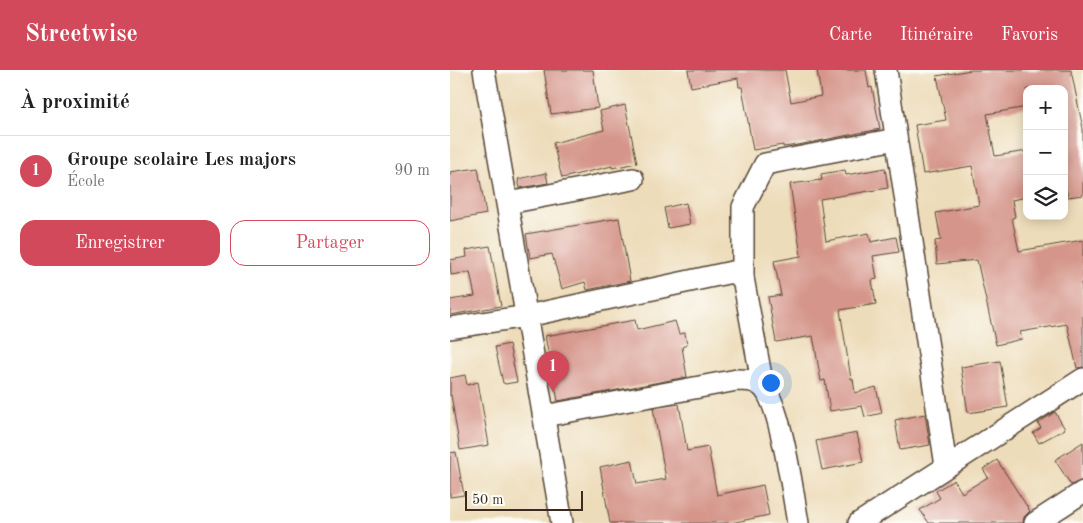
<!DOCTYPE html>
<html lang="fr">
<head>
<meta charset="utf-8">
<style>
  :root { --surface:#fff; --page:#f2f2f2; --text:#202124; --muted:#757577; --line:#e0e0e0; --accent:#d1495b }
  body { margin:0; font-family:"Old Standard TT",serif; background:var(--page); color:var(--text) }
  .controls { position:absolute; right:15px; top:15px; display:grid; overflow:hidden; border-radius:10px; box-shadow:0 2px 12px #0003 }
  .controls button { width:45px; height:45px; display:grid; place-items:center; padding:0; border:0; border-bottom:1px solid var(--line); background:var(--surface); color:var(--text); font:25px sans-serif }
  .scale { position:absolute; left:15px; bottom:12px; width:118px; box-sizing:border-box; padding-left:5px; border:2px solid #3b2a1e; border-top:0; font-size:14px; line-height:18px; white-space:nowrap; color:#3b2a1e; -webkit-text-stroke:4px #fdfcf7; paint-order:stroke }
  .you { position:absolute; left:320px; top:312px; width:18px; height:18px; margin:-12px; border:4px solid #fff; border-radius:50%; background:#1a73e8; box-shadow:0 0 0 8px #1a73e833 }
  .badge { display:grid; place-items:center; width:32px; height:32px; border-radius:50%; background:var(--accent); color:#fff; font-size:16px; font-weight:700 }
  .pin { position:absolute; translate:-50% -41px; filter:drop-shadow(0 1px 2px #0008) }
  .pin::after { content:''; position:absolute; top:26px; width:18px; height:15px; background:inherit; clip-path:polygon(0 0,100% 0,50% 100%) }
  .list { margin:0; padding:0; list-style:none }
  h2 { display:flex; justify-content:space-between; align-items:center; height:65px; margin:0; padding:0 20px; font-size:21px }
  h2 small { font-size:16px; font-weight:400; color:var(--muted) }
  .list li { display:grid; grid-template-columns:32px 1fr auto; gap:15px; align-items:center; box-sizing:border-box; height:70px; padding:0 20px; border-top:1px solid var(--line) }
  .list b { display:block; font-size:19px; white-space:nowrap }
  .list p { margin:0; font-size:16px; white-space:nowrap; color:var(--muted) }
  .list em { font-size:16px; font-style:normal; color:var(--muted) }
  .actions { display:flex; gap:10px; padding:15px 20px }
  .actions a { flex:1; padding:11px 0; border:1px solid var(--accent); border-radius:15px; text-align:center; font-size:18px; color:var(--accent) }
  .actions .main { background:var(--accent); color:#fff }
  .icon { flex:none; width:28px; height:28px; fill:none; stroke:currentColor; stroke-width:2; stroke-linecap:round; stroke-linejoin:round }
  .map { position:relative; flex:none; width:633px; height:453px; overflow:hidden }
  header { display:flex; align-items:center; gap:30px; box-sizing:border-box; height:70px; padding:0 25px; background:var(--accent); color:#fff }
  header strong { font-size:24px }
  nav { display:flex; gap:28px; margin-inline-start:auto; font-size:18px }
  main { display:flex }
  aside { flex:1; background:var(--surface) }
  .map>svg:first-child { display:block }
</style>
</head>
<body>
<header>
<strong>Streetwise</strong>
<nav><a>Carte</a><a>Itinéraire</a><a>Favoris</a></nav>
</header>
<main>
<aside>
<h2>À proximité<small></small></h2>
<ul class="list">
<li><span class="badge">1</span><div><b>Groupe scolaire Les majors</b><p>École</p></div><em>90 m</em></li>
</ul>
<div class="actions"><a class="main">Enregistrer</a><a>Partager</a></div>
</aside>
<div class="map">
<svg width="633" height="453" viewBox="0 0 633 453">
  <rect width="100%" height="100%" fill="#fdfcf7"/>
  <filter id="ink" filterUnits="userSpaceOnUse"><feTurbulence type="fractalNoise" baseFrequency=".02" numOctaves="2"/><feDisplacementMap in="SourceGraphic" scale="10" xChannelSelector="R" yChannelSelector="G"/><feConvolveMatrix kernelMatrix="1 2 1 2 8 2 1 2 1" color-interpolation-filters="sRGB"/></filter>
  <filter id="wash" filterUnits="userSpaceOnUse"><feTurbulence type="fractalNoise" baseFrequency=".0096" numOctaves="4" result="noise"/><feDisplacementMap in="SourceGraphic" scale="20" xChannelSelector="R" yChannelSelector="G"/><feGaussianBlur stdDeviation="1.12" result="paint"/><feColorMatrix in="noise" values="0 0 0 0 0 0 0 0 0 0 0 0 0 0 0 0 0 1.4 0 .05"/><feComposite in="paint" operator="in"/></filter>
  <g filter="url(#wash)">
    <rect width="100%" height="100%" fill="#eddcb9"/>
    <g id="blocks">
      <g fill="#d5958a">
        <path d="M94 0H143L148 38 101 44Z"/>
        <path d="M238 0H335L341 32 371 26 367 0H416L419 18 422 17 430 59 348 75 333 77V75L303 80 292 17H289L288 8 241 17Z"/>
        <path d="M521 0H621L633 59V125L618 127 614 104V19H577V37L537 44 545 86 577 81V127L562 130 565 147 562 148 569 181 633 170V213H631L633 229V297L627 298 617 254 570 262 572 269 546 275 527 190 487 194 485 171 491 170 486 143 529 135 522 96 473 104 465 55 496 50 487 6Z"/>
        <path d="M175 35 187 93 162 98V96L112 108 103 73 154 60 150 41Z"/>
        <path d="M28 98 36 144 0 151V102Z"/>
        <path d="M435 98 438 118 370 129 376 171 419 163 421 172 446 167 449 182 423 186 427 209 422 210 426 234 390 240 401 309H403L405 323 426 317 432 343 415 347 412 336 380 341 375 310 371 311 363 266 326 272 318 227 331 225 324 191 351 186 340 114 372 110 371 104 395 100 396 105Z"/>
        <path d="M96 103 98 113 70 118 68 109Z"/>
        <path d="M236 133 240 154 218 158 214 138Z"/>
        <path d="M169 148 180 211 137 220 135 212 112 219 102 184 80 188 76 164Z"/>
        <path d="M40 176 51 236 0 245V230L25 226 20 202 1 205 0 190 17 187 16 180Z"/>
        <path d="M185 250 187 260 225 251 229 264 235 263 237 275 232 277 237 307 108 331 95 266Z"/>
        <path d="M59 274 67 312 55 314 54 313H53L45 277Z"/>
        <path d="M550 291 558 337 518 343 511 297Z"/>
        <path d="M15 305 17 315 28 312 39 375 10 380 1 325 0 326V308Z"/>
        <path d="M229 334 237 381 258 377 267 425 313 415 319 445 281 453H160L150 397 182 390 187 414 216 409 203 338Z"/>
        <path d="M605 342 615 359 589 373 583 363 591 358 588 353Z"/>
        <path d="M475 344 480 375 450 380 445 350Z"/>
        <path d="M407 363 413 392 372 400 366 371Z"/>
        <path d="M633 372V410L621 415 605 390Z"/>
        <path d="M6 382 14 425 0 427V383Z"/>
        <path d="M547 390 580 441 574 447 573 453H479L470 440 490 428 486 421 504 410 512 423 538 407 533 399Z"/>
      </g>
    </g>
  </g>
  <g filter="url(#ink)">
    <use href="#blocks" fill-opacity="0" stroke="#564535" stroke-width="1"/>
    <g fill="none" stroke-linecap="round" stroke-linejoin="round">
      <defs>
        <g id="minor">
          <path d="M34 0 112 453"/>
          <path d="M436 0 496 396"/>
          <path d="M58 133 183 109"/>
          <path d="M293 208V137L315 94 446 69"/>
          <path d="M0 258 77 246 282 202 293 208 313 317"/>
          <path d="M94 346 287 310C296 310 304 310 312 316 331 333 343 425 348 453"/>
          <path d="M409 453 633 309"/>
          <path d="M585 453 633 422"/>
        </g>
      </defs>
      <use href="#minor" stroke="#564535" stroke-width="24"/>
      <use href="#minor" stroke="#fff" stroke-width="21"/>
    </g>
  </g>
</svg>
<div class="controls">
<button>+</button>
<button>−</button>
<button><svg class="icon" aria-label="layers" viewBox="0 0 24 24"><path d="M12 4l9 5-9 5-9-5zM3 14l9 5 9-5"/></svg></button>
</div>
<div class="scale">50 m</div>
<div class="you"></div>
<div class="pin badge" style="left:103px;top:322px">1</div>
</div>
</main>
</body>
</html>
